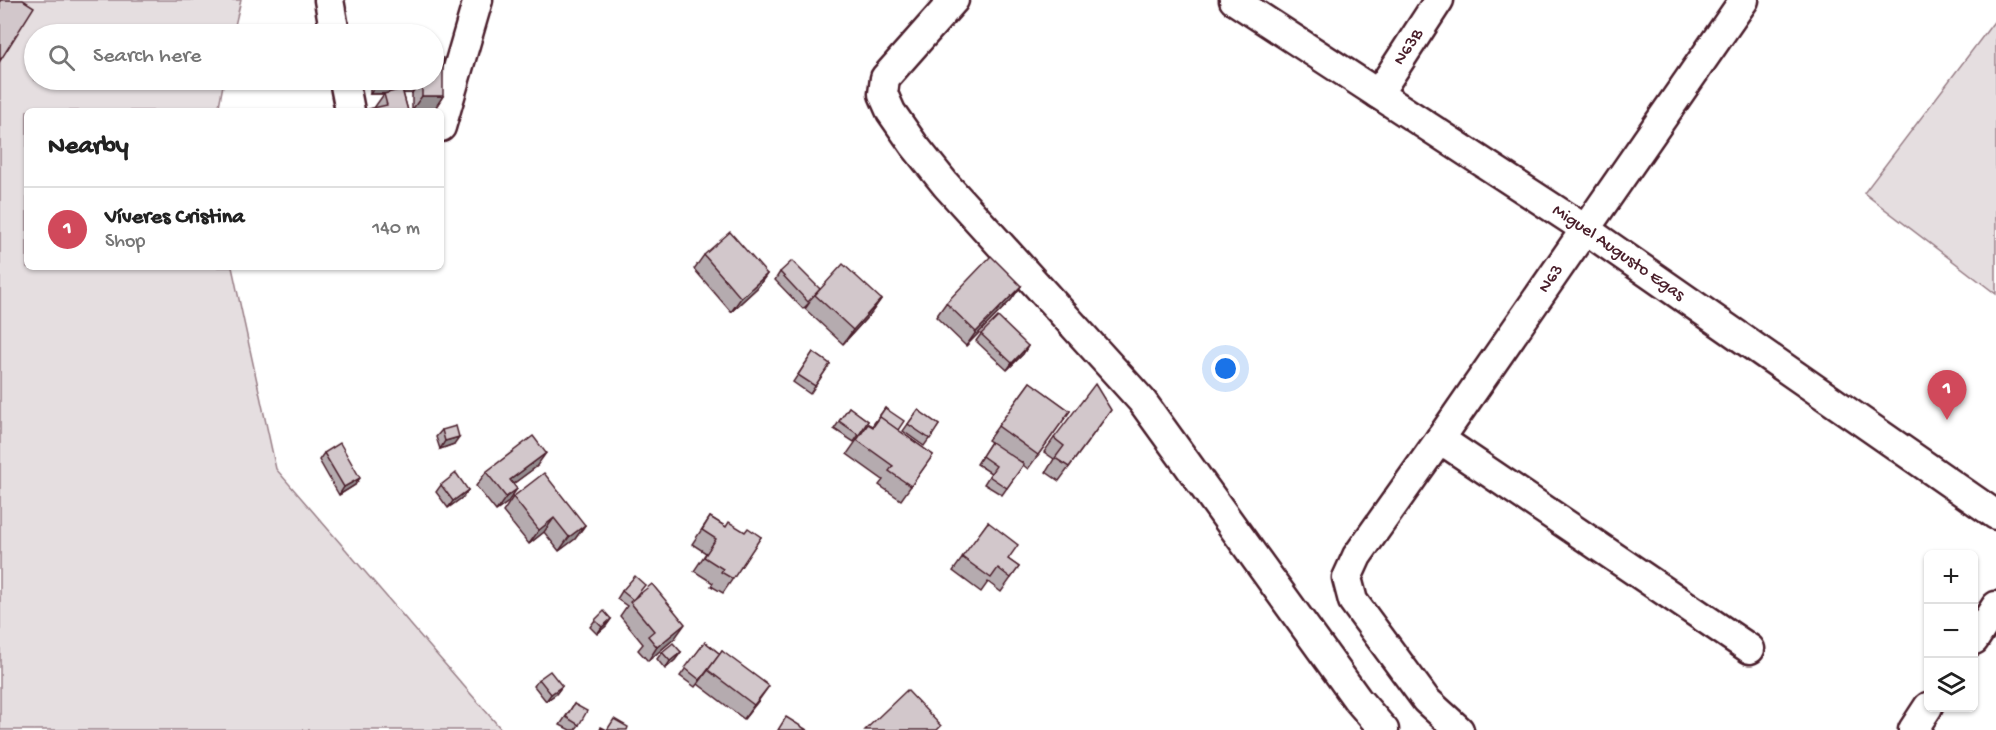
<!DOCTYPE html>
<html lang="en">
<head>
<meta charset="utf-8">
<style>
  :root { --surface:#fff; --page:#f6f6f6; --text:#222; --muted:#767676; --line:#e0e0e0; --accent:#d1495b }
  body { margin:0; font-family:"Gochi Hand",sans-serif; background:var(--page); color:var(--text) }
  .controls { position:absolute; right:18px; bottom:18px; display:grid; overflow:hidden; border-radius:9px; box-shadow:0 2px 4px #0004 }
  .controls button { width:54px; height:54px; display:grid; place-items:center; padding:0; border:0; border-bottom:2px solid var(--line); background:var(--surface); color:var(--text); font:30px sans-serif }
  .you { position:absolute; left:1226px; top:369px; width:21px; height:21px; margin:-15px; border:4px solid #fff; border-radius:50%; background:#1a73e8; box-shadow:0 0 0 9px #1a73e833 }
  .badge { display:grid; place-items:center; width:39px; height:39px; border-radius:50%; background:var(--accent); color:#fff; font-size:20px; font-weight:700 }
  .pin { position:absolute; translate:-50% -50px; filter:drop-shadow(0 2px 3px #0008) }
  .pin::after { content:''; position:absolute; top:32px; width:21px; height:18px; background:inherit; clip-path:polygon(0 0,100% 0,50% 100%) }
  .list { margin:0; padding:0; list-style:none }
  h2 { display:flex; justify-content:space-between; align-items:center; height:78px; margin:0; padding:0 24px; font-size:26px }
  h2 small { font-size:20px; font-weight:400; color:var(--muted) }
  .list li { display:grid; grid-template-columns:39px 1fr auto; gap:18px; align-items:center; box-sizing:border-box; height:84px; padding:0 24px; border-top:2px solid var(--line) }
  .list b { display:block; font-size:22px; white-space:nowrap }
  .list p { margin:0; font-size:20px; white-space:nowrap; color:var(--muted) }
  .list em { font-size:20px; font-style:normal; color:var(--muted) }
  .icon { flex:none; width:33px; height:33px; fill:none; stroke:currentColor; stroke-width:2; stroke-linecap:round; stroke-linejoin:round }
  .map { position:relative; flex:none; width:1996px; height:730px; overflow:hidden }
  .search { position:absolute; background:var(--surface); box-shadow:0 2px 4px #0004; left:24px; top:24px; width:420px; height:66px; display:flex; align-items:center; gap:15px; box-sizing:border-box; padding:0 21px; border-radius:33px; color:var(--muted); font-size:22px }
  .panel { position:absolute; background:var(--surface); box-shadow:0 2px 4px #0004; left:24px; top:108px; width:420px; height:162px; border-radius:9px }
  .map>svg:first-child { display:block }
</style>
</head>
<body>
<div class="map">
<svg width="1996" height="730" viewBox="0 0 1996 730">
  <rect width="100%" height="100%" fill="#fff"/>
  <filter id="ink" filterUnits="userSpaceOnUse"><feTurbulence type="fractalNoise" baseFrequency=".0167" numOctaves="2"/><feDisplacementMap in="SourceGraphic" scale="12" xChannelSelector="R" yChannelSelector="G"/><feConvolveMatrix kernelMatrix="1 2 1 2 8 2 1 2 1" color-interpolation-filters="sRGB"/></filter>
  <g filter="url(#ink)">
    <g fill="#e5dee0" stroke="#987e86" stroke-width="1.5">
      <path d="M0 0H241L233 34H34V80H224L218 111H27V267H232L276 469 502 730H0Z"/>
      <path d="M1996 19V294L1864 193Z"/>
    </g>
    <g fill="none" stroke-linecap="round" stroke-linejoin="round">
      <defs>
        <g id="minor">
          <path d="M329 0 335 34"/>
          <path d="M954 0 885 78 883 94 891 112 914 145 946 185 1142 401 1357 699 1384 730"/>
          <path id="s1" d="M1234 0 1585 229 1996 515"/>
          <path d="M344 80 350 111"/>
          <path id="s2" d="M1378 94 1439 0"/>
          <path d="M441 127 478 0"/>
          <path d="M1440 439 1750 649"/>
          <path d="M1974 640 1996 606"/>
          <path id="s3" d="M1459 730 1426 700 1353 601 1347 578 1357 556 1440 439 1744 0"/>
          <path d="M1913 730 1928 707"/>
        </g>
      </defs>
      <use href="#minor" stroke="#4a1f2b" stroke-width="33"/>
      <use href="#minor" stroke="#fff" stroke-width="28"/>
    </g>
    <g fill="#b5abaf" stroke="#4a1f2b" stroke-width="1.5">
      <path d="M370 80H434L443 96 434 110H412V93H403L408 111H368L369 109 374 108 384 94H387H370Z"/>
      <path d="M704 255 767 274 757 288 731 312 694 269Z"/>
      <path d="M780 272 820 289 881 299 871 313 843 344 805 309 810 302 803 309 775 280Z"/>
      <path d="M1021 286 1011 300 966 346 936 317 946 303Z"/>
      <path d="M981 334 1028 346 1023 354 1007 370 976 341Z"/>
      <path d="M813 352 830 364 810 394 793 382Z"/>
      <path d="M1030 382 1070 411 1028 469 1023 465 1002 495 984 484 991 473 977 464 991 442 988 440Z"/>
      <path d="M849 407 868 421 854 442 834 429Z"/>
      <path d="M885 408 898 430 933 455 901 500 879 485 883 480 847 454 868 424 872 426Z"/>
      <path d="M918 410 939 425 924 446 903 431Z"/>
      <path d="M1111 410 1059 481 1046 472 1054 459 1044 452 1054 438Z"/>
      <path d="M442 430 454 444 440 449 436 437Z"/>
      <path d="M324 453 355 485 339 495 319 460Z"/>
      <path d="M536 467 513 484 507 503 496 511 476 486 486 472Z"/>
      <path d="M441 485 468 490 463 497 448 508 436 492Z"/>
      <path d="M513 497 585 525 575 539 559 551 544 532 529 544 503 512Z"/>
      <path d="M710 517 726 527 761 537 723 593 711 586 713 583 694 571 706 553 692 544Z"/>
      <path d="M988 522 1008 559 1019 567 1001 592 988 582 981 592 953 571Z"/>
      <path d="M622 591 637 596 675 638 648 661 638 650 643 644 620 616 627 606 617 599Z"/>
      <path d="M611 619 606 626 597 634 590 627 595 620Z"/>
      <path d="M705 642 720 654 695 687 680 676Z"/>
      <path d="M722 651 759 700 744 719 698 684Z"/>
      <path d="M662 652H681L675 660 665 669 657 659Z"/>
      <path d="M539 679 562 686 556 694 546 701 534 686Z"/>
      <path d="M574 704 579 725 575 730H570L560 725Z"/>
    </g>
    <g fill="#938b8e" stroke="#4a1f2b" stroke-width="1.5">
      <path d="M380 80H422L412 93 370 94Z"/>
      <path d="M422 96H443L434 110H412Z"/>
      <path d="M767 274 757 288 731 312 741 298Z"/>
      <path d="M1021 286 1011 300 966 346 976 332Z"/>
      <path d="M881 299 871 313 843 344 853 330Z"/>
      <path d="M1028 346 1023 354 1007 370 1012 363Z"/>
      <path d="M459 437 454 444 440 449 445 441Z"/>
      <path d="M546 453 536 467 502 492 510 480Z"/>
      <path d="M360 478 355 485 339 495 344 487Z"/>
      <path d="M517 489 507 503 496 511 506 497Z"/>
      <path d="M468 490 463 497 448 508 453 501Z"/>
      <path d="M554 518 544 532 529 544 539 530Z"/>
      <path d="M585 525 575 539 559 551 569 537Z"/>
      <path d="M611 619 606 626 597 634 602 627Z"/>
      <path d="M685 624 675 638 648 661 657 647Z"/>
      <path d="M681 652 675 660 665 669 670 661Z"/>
      <path d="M562 686 556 694 546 701 551 694Z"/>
      <path d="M769 686 759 700 744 719 754 705Z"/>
    </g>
    <g fill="#d2c7cb" stroke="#4a1f2b" stroke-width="1.5">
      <path d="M0 0H23L34 7 0 61Z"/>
      <path d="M434 58H443V96H422V80H434Z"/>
      <path d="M402 89 408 111H370L369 109 387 105 384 94Z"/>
      <path d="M730 232 767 274 741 298 704 255Z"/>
      <path d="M991 256 1021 286 976 332 946 303Z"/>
      <path d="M792 261 820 289 808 302 780 272Z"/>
      <path d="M843 264 881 299 853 330 815 295Z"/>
      <path d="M998 317 1028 346 1012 363 981 334Z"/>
      <path d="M813 352 830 364 815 386 798 375Z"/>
      <path d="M1030 382 1070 411 1038 455 998 426Z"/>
      <path d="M1095 384 1111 410 1069 467 1055 458 1064 446 1054 438Z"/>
      <path d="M849 407 868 421 859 435 839 421Z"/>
      <path d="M885 408 904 421 898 430 880 417 878 420H877Z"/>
      <path d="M918 410 939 425 930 439 908 424Z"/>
      <path d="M880 417 933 455 911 486 889 471 893 466 857 440 868 424 873 427Z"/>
      <path d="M456 426 459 437 445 441 442 430Z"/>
      <path d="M533 436 546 453 510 480 517 489 506 497 486 472Z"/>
      <path d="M991 442 1024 464 1007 488 989 476 996 466 982 456Z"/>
      <path d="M340 443 360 478 344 487 324 453Z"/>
      <path d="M456 473 468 490 453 501 441 485Z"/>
      <path d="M544 473 585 525 569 537 554 518 539 530 513 497Z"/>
      <path d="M710 517 726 527 729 522 745 532 748 528 761 537 733 579 721 572 723 569 704 557 716 539 702 530Z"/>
      <path d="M988 522 1018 545 1008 559 1019 567 1011 578 998 568 991 578 962 557Z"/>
      <path d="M635 576 645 585 633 600 622 591Z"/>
      <path d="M652 584 685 624 657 647 648 636 654 631 630 602Z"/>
      <path d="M604 611 611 619 602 627 595 620Z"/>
      <path d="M705 642 720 654 700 680 685 668Z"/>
      <path d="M673 643 681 652 670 661 662 652Z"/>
      <path d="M722 651 769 686 754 705 708 670Z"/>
      <path d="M550 671 562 686 551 694 539 679Z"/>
      <path d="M907 690 941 726 937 730H865Z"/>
      <path d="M574 704 587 711 579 725 566 717Z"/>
      <path d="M786 717 807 730H778Z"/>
      <path d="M614 719 628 727 627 730H607Z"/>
      <path d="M601 727 607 730H600Z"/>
    </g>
  </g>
  <g text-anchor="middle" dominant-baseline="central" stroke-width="6" stroke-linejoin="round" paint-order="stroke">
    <g font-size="18" fill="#4a1f2b" stroke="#fff">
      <text stroke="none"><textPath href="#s2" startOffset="56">N63B</textPath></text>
      <text stroke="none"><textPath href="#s1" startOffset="460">Miguel Augusto Egas</textPath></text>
      <text stroke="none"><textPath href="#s3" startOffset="554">N63</textPath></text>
    </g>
  </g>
</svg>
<div class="controls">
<button>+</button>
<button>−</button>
<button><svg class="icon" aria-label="layers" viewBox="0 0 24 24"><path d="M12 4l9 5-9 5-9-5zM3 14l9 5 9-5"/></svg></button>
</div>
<div class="you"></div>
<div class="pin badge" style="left:1947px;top:420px">1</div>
<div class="search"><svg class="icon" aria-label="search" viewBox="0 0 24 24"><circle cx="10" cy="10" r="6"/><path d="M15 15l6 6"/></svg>Search here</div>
<section class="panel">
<h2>Nearby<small></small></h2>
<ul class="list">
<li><span class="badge">1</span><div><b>Víveres Cristina</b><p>Shop</p></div><em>140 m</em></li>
</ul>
</section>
</div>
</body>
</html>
